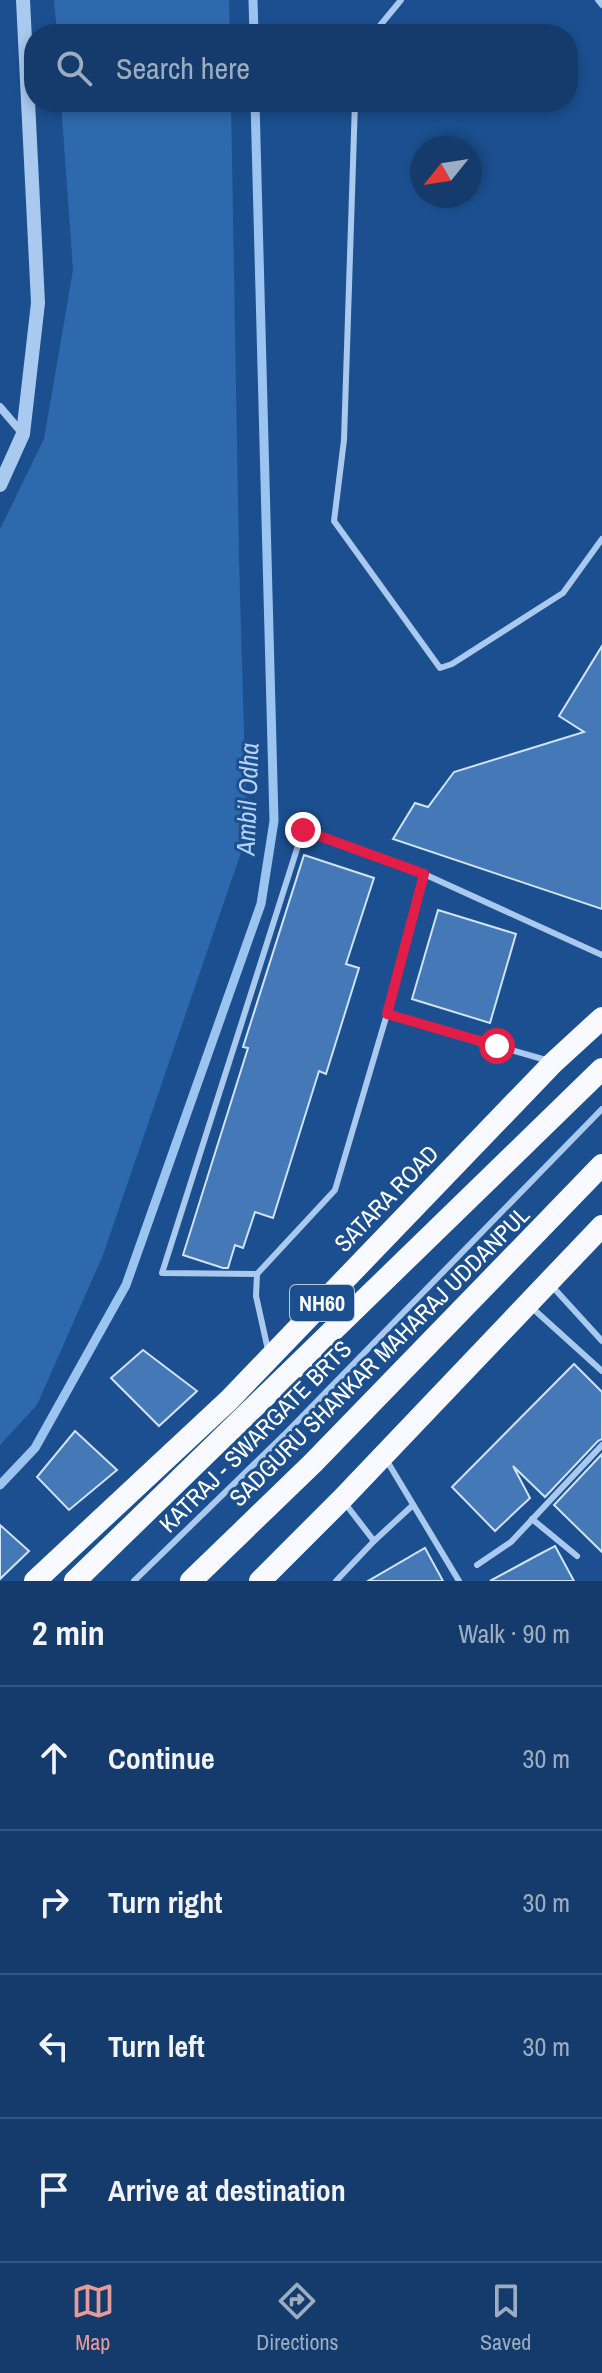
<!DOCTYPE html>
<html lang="en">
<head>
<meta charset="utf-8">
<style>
  :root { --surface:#143b6b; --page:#214673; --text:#f1f3f6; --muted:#9dadc1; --line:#33557e; --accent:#e69b98 }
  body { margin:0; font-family:"Archivo Narrow",sans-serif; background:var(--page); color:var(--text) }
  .compass { position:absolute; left:410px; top:136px; width:72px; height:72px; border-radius:50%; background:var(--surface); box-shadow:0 4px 12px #0003; rotate:240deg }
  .stop { position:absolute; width:24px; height:24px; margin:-18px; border:6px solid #e11d48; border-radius:50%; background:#fff }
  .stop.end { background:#e11d48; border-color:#fff; box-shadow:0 2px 8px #0008 }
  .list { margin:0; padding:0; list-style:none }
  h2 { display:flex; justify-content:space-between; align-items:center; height:104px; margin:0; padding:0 32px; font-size:34px }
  h2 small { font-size:26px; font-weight:400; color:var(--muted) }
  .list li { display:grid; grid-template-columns:52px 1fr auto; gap:24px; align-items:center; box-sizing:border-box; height:144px; padding:0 32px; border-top:2px solid var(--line) }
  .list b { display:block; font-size:30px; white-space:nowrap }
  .list em { font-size:26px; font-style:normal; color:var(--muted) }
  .icon { flex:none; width:44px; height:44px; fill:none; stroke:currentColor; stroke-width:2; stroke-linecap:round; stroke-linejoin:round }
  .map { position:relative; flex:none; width:602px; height:1581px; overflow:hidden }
  .search { position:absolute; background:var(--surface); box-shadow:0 4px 12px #0003; left:24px; right:24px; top:24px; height:88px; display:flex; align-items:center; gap:20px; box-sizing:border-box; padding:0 28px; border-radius:32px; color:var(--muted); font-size:30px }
  .sheet { height:680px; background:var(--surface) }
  nav { display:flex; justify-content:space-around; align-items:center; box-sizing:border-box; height:112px; border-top:2px solid var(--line); background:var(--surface); font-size:22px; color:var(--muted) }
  nav a { display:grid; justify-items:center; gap:4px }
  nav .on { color:var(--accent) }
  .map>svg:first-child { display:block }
</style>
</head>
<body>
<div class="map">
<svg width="602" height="1581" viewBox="0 0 602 1581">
  <rect width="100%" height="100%" fill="#1b4f8f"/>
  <g fill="#2e69ad">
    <path d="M54 0H229L230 34H57Z"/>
    <path d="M61 102H231L239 558 247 835 103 1255 37 1405 0 1445V529L44 439 73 270Z"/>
  </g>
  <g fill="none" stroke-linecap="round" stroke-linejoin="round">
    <g stroke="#9cc4f0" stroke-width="9">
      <path d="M253 0 254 34"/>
      <path d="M0 1485 35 1448 126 1285 261 904 274 821 255 102"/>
    </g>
  </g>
  <g fill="#4478b7" stroke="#cfe3fa" stroke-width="2">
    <path d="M602 646V909L393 839 415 803 428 807 454 772 584 732 559 716Z"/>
    <path d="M304 855 374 878 346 964 359 968 326 1074 319 1071 273 1218 255 1212 243 1248 235 1245 228 1268H223L183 1255 248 1048 243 1047Z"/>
    <path d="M438 910 516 934 490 1023 412 999Z"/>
    <path d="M143 1350 197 1391 159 1426 111 1378Z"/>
    <path d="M574 1364 602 1392V1439L598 1441 545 1497 513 1466 530 1498 495 1531 452 1487Z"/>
    <path d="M75 1431 117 1470 69 1510 37 1477Z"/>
    <path d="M602 1454V1552L554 1505Z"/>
    <path d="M0 1525 29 1551 0 1579Z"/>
    <path d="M555 1546 574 1581H490L538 1555Z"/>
    <path d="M425 1548 443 1581H368Z"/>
  </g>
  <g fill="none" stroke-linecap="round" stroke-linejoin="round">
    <g stroke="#a9c9ee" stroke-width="6">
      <path d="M598 0 602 5"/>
      <path d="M373 34 401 0"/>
      <path d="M355 102 344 440 334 521 440 668 452 664 563 593 602 539"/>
      <path d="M546 1060 387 1014 424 874 602 955"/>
      <path d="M257 1274 162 1273 303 830 424 874"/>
      <path d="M551 1285 602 1341"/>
      <path d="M530 1306 602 1371"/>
      <path d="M268 1350 256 1296 257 1274 335 1190 387 1014"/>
      <path d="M387 1461 459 1581"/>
      <path d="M532 1519 577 1556"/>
      <path d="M374 1541 413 1505"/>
      <path d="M477 1565 511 1542 602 1445"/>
      <path d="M134 1581 284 1435 602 1109"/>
      <path d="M336 1581 374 1541 344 1502"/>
    </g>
    <path stroke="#a9c9ee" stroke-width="8" d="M0 407 23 434"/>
    <path stroke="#a9c9ee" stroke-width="14" d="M0 485 23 434 38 303 23 0"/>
    <g stroke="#f8faff" stroke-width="22">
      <path d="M35 1581 229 1400 553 1063 602 1018"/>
      <path d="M75 1581 602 1069"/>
      <path d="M191 1581 313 1463 602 1165"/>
      <path d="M260 1581 342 1499 602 1226"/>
    </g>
  </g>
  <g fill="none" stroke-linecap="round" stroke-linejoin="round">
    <path stroke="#e11d48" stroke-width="10" d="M303 830 424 874 387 1014 497 1046"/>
  </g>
  <g text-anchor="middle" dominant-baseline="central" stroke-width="6" stroke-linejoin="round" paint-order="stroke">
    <rect fill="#1b4f8f" stroke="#bbcadd" stroke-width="2" x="290" y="1285" width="64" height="36" rx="6"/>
    <g font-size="22" font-weight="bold" fill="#fff">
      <text x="322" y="1303">NH60</text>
    </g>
    <g font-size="24" fill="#fff" stroke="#1b4f8f">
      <text transform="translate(386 1198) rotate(-46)">SATARA ROAD</text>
      <text transform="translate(379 1356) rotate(-45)">SADGURU SHANKAR MAHARAJ UDDANPUL</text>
      <text transform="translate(255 1436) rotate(-45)">KATRAJ - SWARGATE BRTS</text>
    </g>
    <g font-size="26" font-style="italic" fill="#b5d3f5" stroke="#1b4f8f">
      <text transform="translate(247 799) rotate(-88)">Ambil Odha</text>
    </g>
  </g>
</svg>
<svg class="compass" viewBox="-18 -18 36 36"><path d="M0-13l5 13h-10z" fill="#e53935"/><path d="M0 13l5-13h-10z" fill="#9dadc1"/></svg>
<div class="stop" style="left:497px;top:1046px"></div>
<div class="stop end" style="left:303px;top:830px"></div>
<div class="search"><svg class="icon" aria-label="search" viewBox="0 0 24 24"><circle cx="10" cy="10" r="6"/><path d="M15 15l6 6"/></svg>Search here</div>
</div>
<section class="sheet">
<h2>2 min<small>Walk · 90 m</small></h2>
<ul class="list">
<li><svg class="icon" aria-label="ahead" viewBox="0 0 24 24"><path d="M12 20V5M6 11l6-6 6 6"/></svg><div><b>Continue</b></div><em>30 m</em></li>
<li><svg class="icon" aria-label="right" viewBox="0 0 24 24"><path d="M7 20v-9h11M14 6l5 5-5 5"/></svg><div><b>Turn right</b></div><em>30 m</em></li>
<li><svg class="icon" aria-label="left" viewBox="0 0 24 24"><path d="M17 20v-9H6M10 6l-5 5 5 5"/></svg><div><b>Turn left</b></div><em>30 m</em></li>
<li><svg class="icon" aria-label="arrive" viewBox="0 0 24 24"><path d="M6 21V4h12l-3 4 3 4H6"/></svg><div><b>Arrive at destination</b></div></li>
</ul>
</section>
<nav>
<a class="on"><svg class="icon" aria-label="map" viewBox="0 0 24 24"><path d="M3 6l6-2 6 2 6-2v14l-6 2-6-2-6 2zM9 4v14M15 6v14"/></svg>Map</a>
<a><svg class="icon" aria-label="directions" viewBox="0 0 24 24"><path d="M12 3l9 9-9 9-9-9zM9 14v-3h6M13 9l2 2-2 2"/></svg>Directions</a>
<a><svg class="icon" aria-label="saved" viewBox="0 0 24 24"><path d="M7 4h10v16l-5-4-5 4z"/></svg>Saved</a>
</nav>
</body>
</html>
